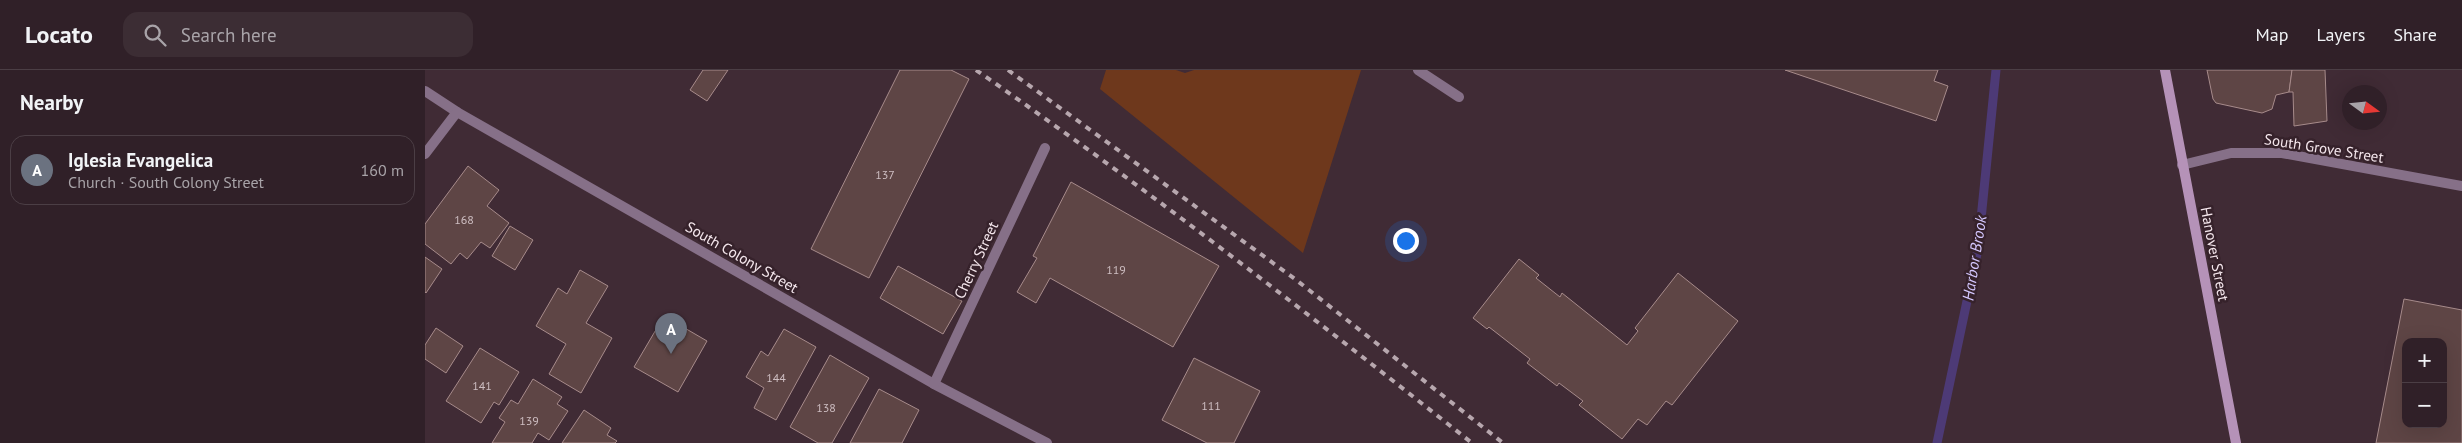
<!DOCTYPE html>
<html lang="en">
<head>
<meta charset="utf-8">
<style>
  :root { --surface:#302028; --page:#3c2d34; --text:#f1f3f6; --muted:#a8a3a8; --line:#4b3e45; --accent:#92cd3f }
  body { margin:0; font-family:"PT Sans",sans-serif; background:var(--page); color:var(--text) }
  .controls { position:absolute; right:15px; bottom:15px; display:grid; overflow:hidden; border-radius:10px; box-shadow:0 5px 20px #0002 }
  .controls button { width:45px; height:45px; display:grid; place-items:center; padding:0; border:0; border-bottom:1px solid var(--line); background:var(--surface); color:var(--text); font:25px sans-serif }
  .compass { position:absolute; left:1917px; top:15px; width:45px; height:45px; border-radius:50%; background:var(--surface); box-shadow:0 5px 20px #0002; rotate:105deg }
  .you { position:absolute; left:980px; top:170px; width:18px; height:18px; margin:-12px; border:4px solid #fff; border-radius:50%; background:#1a73e8; box-shadow:0 0 0 8px #1a73e833 }
  .badge { display:grid; place-items:center; width:32px; height:32px; border-radius:50%; background:var(--accent); color:#fff; font-size:16px; font-weight:700 }
  .pin { position:absolute; translate:-50% -41px; filter:drop-shadow(0 1px 2px #0008) }
  .pin::after { content:''; position:absolute; top:26px; width:18px; height:15px; background:inherit; clip-path:polygon(0 0,100% 0,50% 100%) }
  .list { margin:0; padding:0; list-style:none }
  h2 { display:flex; justify-content:space-between; align-items:center; height:65px; margin:0; padding:0 20px; font-size:21px }
  h2 small { font-size:16px; font-weight:400; color:var(--muted) }
  .list li { display:grid; grid-template-columns:32px 1fr auto; gap:15px; align-items:center; box-sizing:border-box; height:70px; margin:0 10px 10px; padding:0 10px; border:1px solid var(--line); border-radius:15px }
  .list b { display:block; font-size:19px; white-space:nowrap }
  .list p { margin:0; font-size:16px; white-space:nowrap; color:var(--muted) }
  .list em { font-size:16px; font-style:normal; color:var(--muted) }
  .icon { flex:none; width:28px; height:28px; fill:none; stroke:currentColor; stroke-width:2; stroke-linecap:round; stroke-linejoin:round }
  .map { position:relative; flex:none; width:2037px; height:373px; overflow:hidden }
  header { display:flex; align-items:center; gap:30px; box-sizing:border-box; height:70px; padding:0 25px; background:var(--surface); border-bottom:1px solid var(--line) }
  header strong { font-size:24px }
  nav { display:flex; gap:28px; margin-inline-start:auto; font-size:18px }
  .search { width:350px; height:45px; background:var(--page); display:flex; align-items:center; gap:12px; box-sizing:border-box; padding:0 18px; border-radius:15px; color:var(--muted); font-size:19px }
  main { display:flex }
  aside { flex:1; background:var(--surface) }
  .map>svg:first-child { display:block }
</style>
</head>
<body>
<header>
<strong>Locato</strong>
<div class="search"><svg class="icon" aria-label="search" viewBox="0 0 24 24"><circle cx="10" cy="10" r="6"/><path d="M15 15l6 6"/></svg>Search here</div>
<nav><a>Map</a><a>Layers</a><a>Share</a></nav>
</header>
<main>
<aside>
<h2>Nearby<small></small></h2>
<ul class="list">
<li><span class="badge" style="background:#6b7280">A</span><div><b>Iglesia Evangelica</b><p>Church · South Colony Street</p></div><em>160 m</em></li>
</ul>
</aside>
<div class="map">
<svg width="2037" height="373" viewBox="0 0 2037 373">
  <rect width="100%" height="100%" fill="#402b35"/>
  <path fill="#6e381c" d="M681 0H751L760 3 769 0H936L878 183 675 19Z"/>
  <g fill="none" stroke-linecap="round" stroke-linejoin="round">
    <path stroke="#4d3a76" stroke-width="9" d="M1512 373 1553 179 1571 0"/>
  </g>
  <g fill="#5e4545" stroke="#a78b8b" fill-rule="evenodd">
    <path d="M278 0H303L282 31 265 20Z"/>
    <path d="M475 0H526L544 9 444 208 386 179Z"/>
    <path d="M1360 0H1513L1509 11 1523 16 1511 51Z"/>
    <path d="M1782 0H1867V1L1864 22 1851 25 1847 39 1837 43 1791 33 1788 29Z"/>
    <path d="M1867 0H1900L1902 51 1869 56 1868 22H1864Z"/>
    <path d="M43 96 74 120 62 136 84 153 65 178 56 172 42 189 35 183 26 194 0 174V154Z"/>
    <path d="M646 112 794 196 748 277 625 208 611 233 592 222 612 188 608 186Z"/>
    <path d="M85 156 108 170 90 200 67 186Z"/>
    <path d="M0 187 17 199 1 223 0 222Z"/>
    <path d="M1094 189 1114 205 1111 208 1135 227 1137 223 1202 275 1213 261 1210 258 1253 203 1313 251 1247 335 1241 331 1222 355 1213 349 1197 369 1154 335 1158 331 1134 313 1132 316 1102 293 1105 289 1064 257 1062 259 1048 248Z"/>
    <path d="M473 196 537 231 518 264 455 228Z"/>
    <path d="M155 200 183 216 161 253 187 268 156 323 124 304 141 274 111 256 133 218 142 224Z"/>
    <path d="M1979 229 2037 240V373H1951ZM1981 272H2018V354H1981Z"/>
    <path d="M239 246 282 271 253 322 209 297Z"/>
    <path d="M11 258 38 276 21 303 0 289V275Z"/>
    <path d="M359 259 391 277 351 350 329 338 339 318 321 307 336 281 343 286Z"/>
    <path d="M55 278 94 302 74 335 69 332 56 353 21 331Z"/>
    <path d="M405 285 444 308 407 373H393L365 357Z"/>
    <path d="M769 288 835 321 809 373H782L737 350Z"/>
    <path d="M108 309 137 327 132 334 143 341 124 370 113 363 107 373H67L80 352 74 348 86 330 93 334Z"/>
    <path d="M454 319 494 340 477 373H425Z"/>
    <path d="M159 340 186 358 182 365 192 371 190 373H137Z"/>
  </g>
  <g fill="none" stroke-linecap="round" stroke-linejoin="round">
    <path stroke="#867088" stroke-width="10" d="M993 0 1034 27"/>
    <g stroke="#867088" stroke-width="10">
      <path d="M0 21 32 42 509 314 622 373"/>
      <path d="M0 84 32 42"/>
      <path d="M509 314 620 78"/>
    </g>
    <path stroke="#867088" stroke-width="10" d="M1757 95 1806 83H1857L2037 116"/>
    <path stroke="#b592b8" stroke-width="10" d="M1740 0 1811 373"/>
    <g stroke="#b7a7ae" stroke-width="4" stroke-dasharray="6 6" stroke-linecap="butt">
      <path d="M551 0C721 118 885 245 1047 373"/>
      <path d="M583 0 870 209 1078 373"/>
    </g>
  </g>
  <g text-anchor="middle" dominant-baseline="central" stroke-width="5" stroke-linejoin="round" paint-order="stroke">
    <g font-size="12" fill="#cebec2">
      <text x="460" y="104">137</text>
      <text x="39" y="149">168</text>
      <text x="691" y="199">119</text>
      <text x="351" y="307">144</text>
      <text x="57" y="315">141</text>
      <text x="786" y="335">111</text>
      <text x="401" y="337">138</text>
      <text x="104" y="350">139</text>
    </g>
    <g font-size="15" fill="#f4e6ec" stroke="#36222b">
      <text transform="translate(1899 78) rotate(9)">South Grove Street</text>
      <text transform="translate(1790 184) rotate(79)">Hanover Street</text>
      <text transform="translate(317 187) rotate(30)">South Colony Street</text>
      <text transform="translate(551 190) rotate(-65)">Cherry Street</text>
    </g>
    <g font-size="16" font-style="italic" fill="#d4c7fe" stroke="#36222b">
      <text transform="translate(1549 188) rotate(-81)">Harbor Brook</text>
    </g>
  </g>
</svg>
<div class="controls">
<button>+</button>
<button>−</button>
</div>
<svg class="compass" viewBox="-18 -18 36 36"><path d="M0-13l5 13h-10z" fill="#e53935"/><path d="M0 13l5-13h-10z" fill="#a8a3a8"/></svg>
<div class="you"></div>
<div class="pin badge" style="left:246px;top:284px;background:#6b7280">A</div>
</div>
</main>
</body>
</html>
